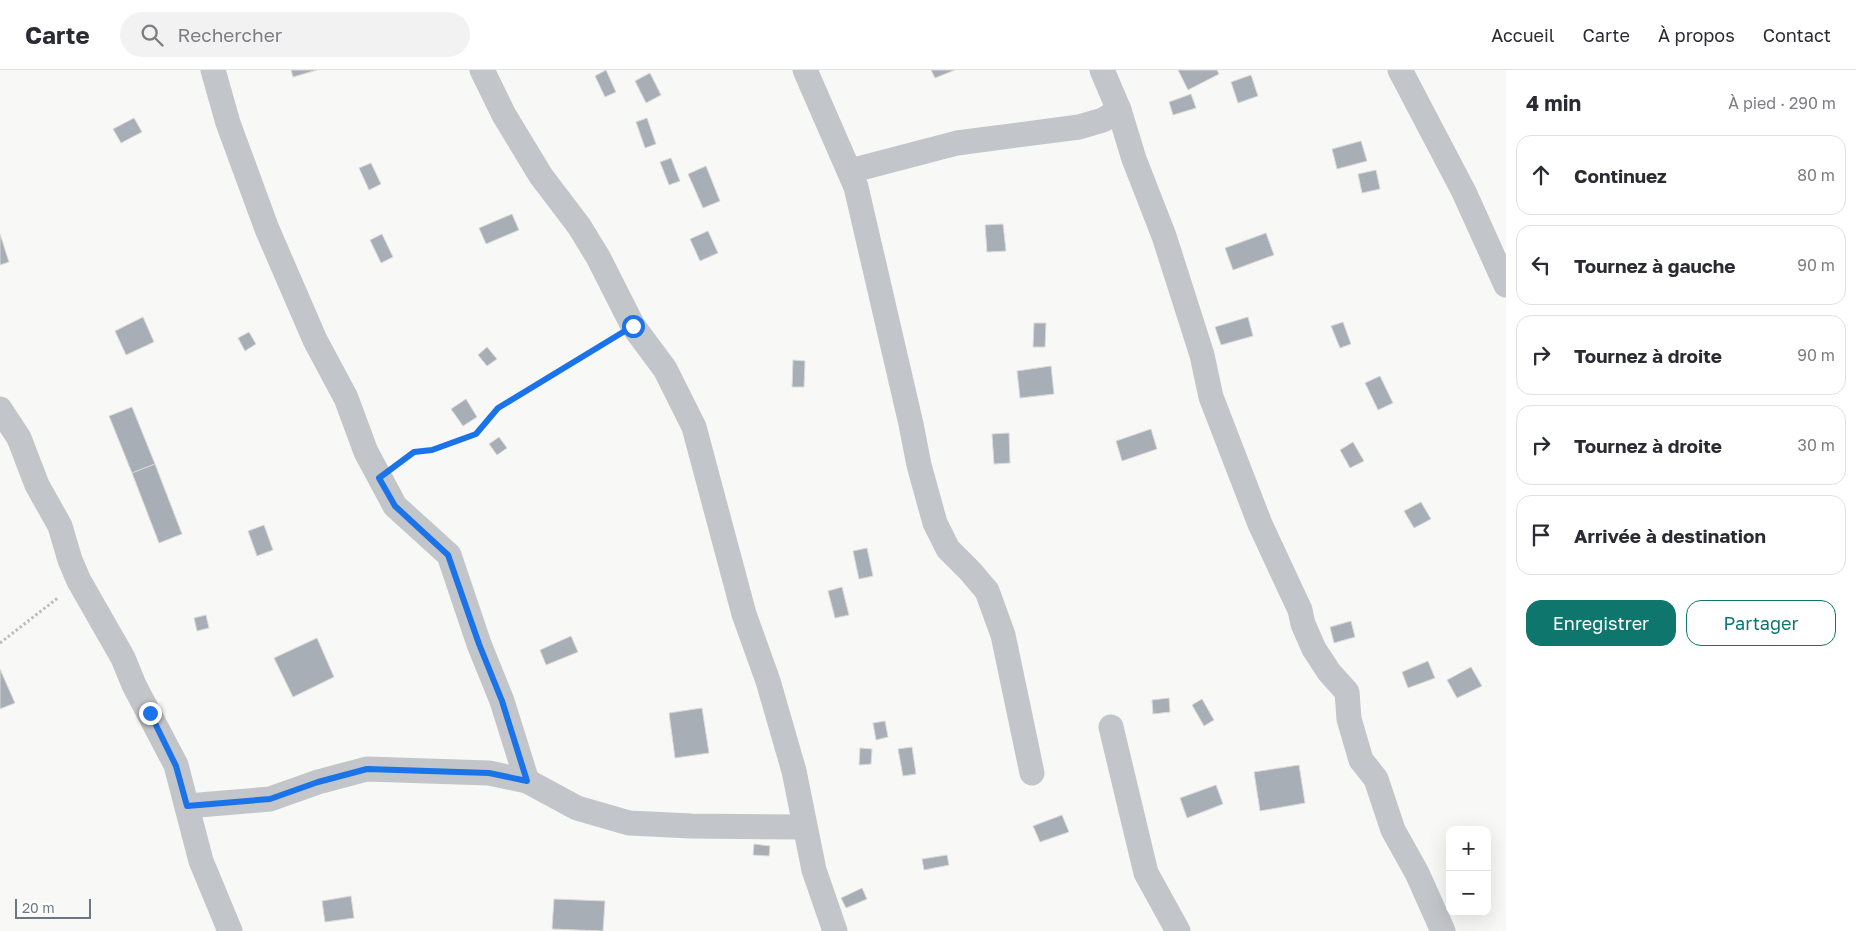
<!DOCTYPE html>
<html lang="fr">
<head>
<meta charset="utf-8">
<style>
  :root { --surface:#fff; --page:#f2f2f3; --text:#2b2b33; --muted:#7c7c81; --line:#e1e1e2; --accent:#0f766e }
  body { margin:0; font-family:"Golos Text",sans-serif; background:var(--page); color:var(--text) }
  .controls { position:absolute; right:15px; bottom:15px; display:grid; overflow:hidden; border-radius:10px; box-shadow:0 5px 20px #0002 }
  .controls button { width:45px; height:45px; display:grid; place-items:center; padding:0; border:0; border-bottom:1px solid var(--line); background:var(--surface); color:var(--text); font:25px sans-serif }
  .scale { position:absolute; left:15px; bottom:12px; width:76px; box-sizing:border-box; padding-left:5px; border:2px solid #6b7784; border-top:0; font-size:14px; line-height:18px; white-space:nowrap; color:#6b7784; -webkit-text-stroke:4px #fff; paint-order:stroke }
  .stop { position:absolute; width:15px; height:15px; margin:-11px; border:4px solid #1a73e8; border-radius:50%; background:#fff }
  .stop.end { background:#1a73e8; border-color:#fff; box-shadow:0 1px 5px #0008 }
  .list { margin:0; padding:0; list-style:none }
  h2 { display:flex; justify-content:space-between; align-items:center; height:65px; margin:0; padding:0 20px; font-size:21px }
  h2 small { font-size:16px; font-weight:400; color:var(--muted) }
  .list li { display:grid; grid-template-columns:32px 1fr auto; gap:15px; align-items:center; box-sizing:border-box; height:80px; margin:0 10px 10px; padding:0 10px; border:1px solid var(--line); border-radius:15px }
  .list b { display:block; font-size:19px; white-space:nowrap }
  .list em { font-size:16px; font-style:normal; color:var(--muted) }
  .actions { display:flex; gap:10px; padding:15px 20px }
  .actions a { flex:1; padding:11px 0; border:1px solid var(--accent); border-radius:15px; text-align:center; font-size:18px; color:var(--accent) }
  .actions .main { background:var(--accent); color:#fff }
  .icon { flex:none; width:28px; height:28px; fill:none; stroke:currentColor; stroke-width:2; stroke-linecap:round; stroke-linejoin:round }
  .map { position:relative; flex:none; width:1506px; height:861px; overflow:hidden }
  header { display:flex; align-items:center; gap:30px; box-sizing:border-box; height:70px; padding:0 25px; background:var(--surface); border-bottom:1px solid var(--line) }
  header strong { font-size:24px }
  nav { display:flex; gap:28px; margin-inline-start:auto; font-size:18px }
  .search { width:350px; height:45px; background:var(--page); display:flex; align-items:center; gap:12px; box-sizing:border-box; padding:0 18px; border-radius:28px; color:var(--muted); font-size:19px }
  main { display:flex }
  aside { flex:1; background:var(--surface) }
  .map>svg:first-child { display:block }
</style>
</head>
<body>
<header>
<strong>Carte</strong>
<div class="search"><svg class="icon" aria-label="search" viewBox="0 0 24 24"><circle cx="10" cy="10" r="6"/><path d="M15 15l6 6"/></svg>Rechercher</div>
<nav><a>Accueil</a><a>Carte</a><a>À propos</a><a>Contact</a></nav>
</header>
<main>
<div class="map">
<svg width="1506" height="861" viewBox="0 0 1506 861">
  <rect width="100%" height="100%" fill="#f8f8f6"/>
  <g fill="#a8aeb5" stroke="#dadad9">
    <path d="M291 0H317L293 7Z"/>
    <path d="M606 0 616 22 605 27 595 6Z"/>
    <path d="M931 0H955L935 8Z"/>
    <path d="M1178 0H1217L1219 4 1188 20Z"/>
    <path d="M650 3 661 25 646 33 635 11Z"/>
    <path d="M1251 5 1258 26 1238 33 1231 12Z"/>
    <path d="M1191 24 1196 38 1173 45 1169 32Z"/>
    <path d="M134 48 142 62 121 73 113 59Z"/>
    <path d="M647 48 656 74 645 78 636 52Z"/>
    <path d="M1361 71 1367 91 1337 99 1332 79Z"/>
    <path d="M671 88 680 111 669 115 660 92Z"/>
    <path d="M371 93 381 114 369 120 359 98Z"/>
    <path d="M706 96 720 131 703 138 688 104Z"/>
    <path d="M1376 100 1380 119 1362 123 1358 104Z"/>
    <path d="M512 144 519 160 486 174 479 158Z"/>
    <path d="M1003 154 1006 181 987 182 985 155Z"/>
    <path d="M708 161 718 183 700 191 690 169Z"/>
    <path d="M1266 163 1274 185 1233 200 1225 178Z"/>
    <path d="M0 164 9 192 0 195Z"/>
    <path d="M382 164 393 187 381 193 370 170Z"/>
    <path d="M143 247 154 272 126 285 115 261Z"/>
    <path d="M1248 247 1253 266 1221 275 1215 257Z"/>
    <path d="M1343 252 1351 274 1340 278 1331 256Z"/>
    <path d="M1034 253H1046L1045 277H1033Z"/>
    <path d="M249 262 256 274 245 281 238 268Z"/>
    <path d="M487 277 497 289 487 296 478 285Z"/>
    <path d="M793 290 805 291 804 317H792Z"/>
    <path d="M1051 296 1054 324 1020 328 1017 301Z"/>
    <path d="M1380 306 1393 333 1378 340 1365 313Z"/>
    <path d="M466 329 477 347 463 356 451 339Z"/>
    <path d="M132 337 155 394 132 403 109 346Z"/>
    <path d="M1151 359 1157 379 1122 391 1116 371Z"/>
    <path d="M1009 363 1010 393 994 394 992 364Z"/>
    <path d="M499 367 507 378 497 385 489 374Z"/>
    <path d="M1353 372 1364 391 1350 398 1340 380Z"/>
    <path d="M155 394 182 464 159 473 132 403Z"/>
    <path d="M1421 432 1431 449 1414 458 1404 441Z"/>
    <path d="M264 455 273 480 257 486 248 461Z"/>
    <path d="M867 478 873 506 859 509 853 481Z"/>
    <path d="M842 517 849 545 835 548 828 521Z"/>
    <path d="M206 545 209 558 197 561 194 548Z"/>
    <path d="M1351 551 1355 567 1334 573 1330 557Z"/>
    <path d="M571 566 578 582 546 595 540 580Z"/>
    <path d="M317 568 334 607 293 627 274 588Z"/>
    <path d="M1428 591 1435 608 1408 618 1402 602Z"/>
    <path d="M1471 597 1482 616 1457 628 1447 610Z"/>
    <path d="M0 599 15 633 0 639Z"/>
    <path d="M1169 628 1170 642 1153 644 1152 630Z"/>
    <path d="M1202 629 1214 650 1204 656 1192 635Z"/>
    <path d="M702 638 709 683 675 688 669 643Z"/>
    <path d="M885 651 888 667 876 670 873 653Z"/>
    <path d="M912 677 916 704 903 706 898 679Z"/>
    <path d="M860 678 872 679 871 694 859 695Z"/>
    <path d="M1299 695 1305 733 1260 741 1254 702Z"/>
    <path d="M1216 715 1223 734 1187 748 1180 728Z"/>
    <path d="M1062 745 1069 762 1040 772 1033 756Z"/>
    <path d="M754 774 770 776 769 786 753 785Z"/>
    <path d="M947 785 949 795 924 800 922 789Z"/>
    <path d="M862 818 867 829 846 838 841 828Z"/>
    <path d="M351 826 354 848 325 852 322 831Z"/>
    <path d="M554 829 605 831 603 861 552 859Z"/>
  </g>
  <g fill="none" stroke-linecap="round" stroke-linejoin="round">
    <g stroke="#babdbf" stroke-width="3" stroke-dasharray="2.5 2.5" stroke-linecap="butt">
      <path d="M400 392 414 382 432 380 476 364 498 338 613 269"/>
      <path d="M0 573 59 527"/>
    </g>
    <g stroke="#c2c5c9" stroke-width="25">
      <path d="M213 0 228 53 267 159 315 270 346 328 366 382 395 436 449 485 479 574 502 631 527 711"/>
      <path d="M482 0 504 45 541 106 579 156 598 187 633 256 665 299 694 357 744 544 768 611 794 701 814 800 835 861"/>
      <path d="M805 0 856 117 911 354 919 395 935 453 948 479 971 502 987 521 1003 565 1032 703"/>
      <path d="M1102 0 1119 40 1134 89 1164 166 1202 285 1211 327 1260 454 1300 540 1303 554 1314 579 1329 602 1347 622 1349 649 1361 690 1376 709 1393 760 1417 803 1443 861"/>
      <path d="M1400 0 1464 122 1506 215"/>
      <path d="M850 101 957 73 1079 57 1103 50 1119 40"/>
      <path d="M0 339 19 368 37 415 60 456 70 490 79 511 123 588 134 615 176 695 201 791 230 861"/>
      <path d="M1111 657 1146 803 1178 861"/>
      <path d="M187 736 270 729 318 712 367 699 489 703 527 711 577 738 629 753 691 756 804 757"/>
    </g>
  </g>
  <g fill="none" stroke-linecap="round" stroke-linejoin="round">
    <path stroke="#1a73e8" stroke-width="6" d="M150 643 176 696 187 736 270 729 318 712 367 699 489 703 527 711 502 631 479 574 448 485 395 436 379 408 414 382 432 380 476 364 498 338 633 256"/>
  </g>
</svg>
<div class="controls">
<button>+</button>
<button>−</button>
</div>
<div class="scale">20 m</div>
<div class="stop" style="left:633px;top:256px"></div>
<div class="stop end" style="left:150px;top:643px"></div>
</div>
<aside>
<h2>4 min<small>À pied · 290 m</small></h2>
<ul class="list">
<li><svg class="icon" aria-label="ahead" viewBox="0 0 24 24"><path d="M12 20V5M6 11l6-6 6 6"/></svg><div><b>Continuez</b></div><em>80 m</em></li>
<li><svg class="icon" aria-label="left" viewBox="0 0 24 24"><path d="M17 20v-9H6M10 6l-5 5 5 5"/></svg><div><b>Tournez à gauche</b></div><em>90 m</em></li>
<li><svg class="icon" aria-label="right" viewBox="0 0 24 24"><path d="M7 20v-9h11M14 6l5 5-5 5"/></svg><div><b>Tournez à droite</b></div><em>90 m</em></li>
<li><svg class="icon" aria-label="right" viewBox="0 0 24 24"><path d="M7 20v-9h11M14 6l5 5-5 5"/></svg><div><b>Tournez à droite</b></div><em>30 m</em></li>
<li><svg class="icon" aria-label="arrive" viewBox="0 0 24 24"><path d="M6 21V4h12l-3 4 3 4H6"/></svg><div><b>Arrivée à destination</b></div></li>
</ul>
<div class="actions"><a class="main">Enregistrer</a><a>Partager</a></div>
</aside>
</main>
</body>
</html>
